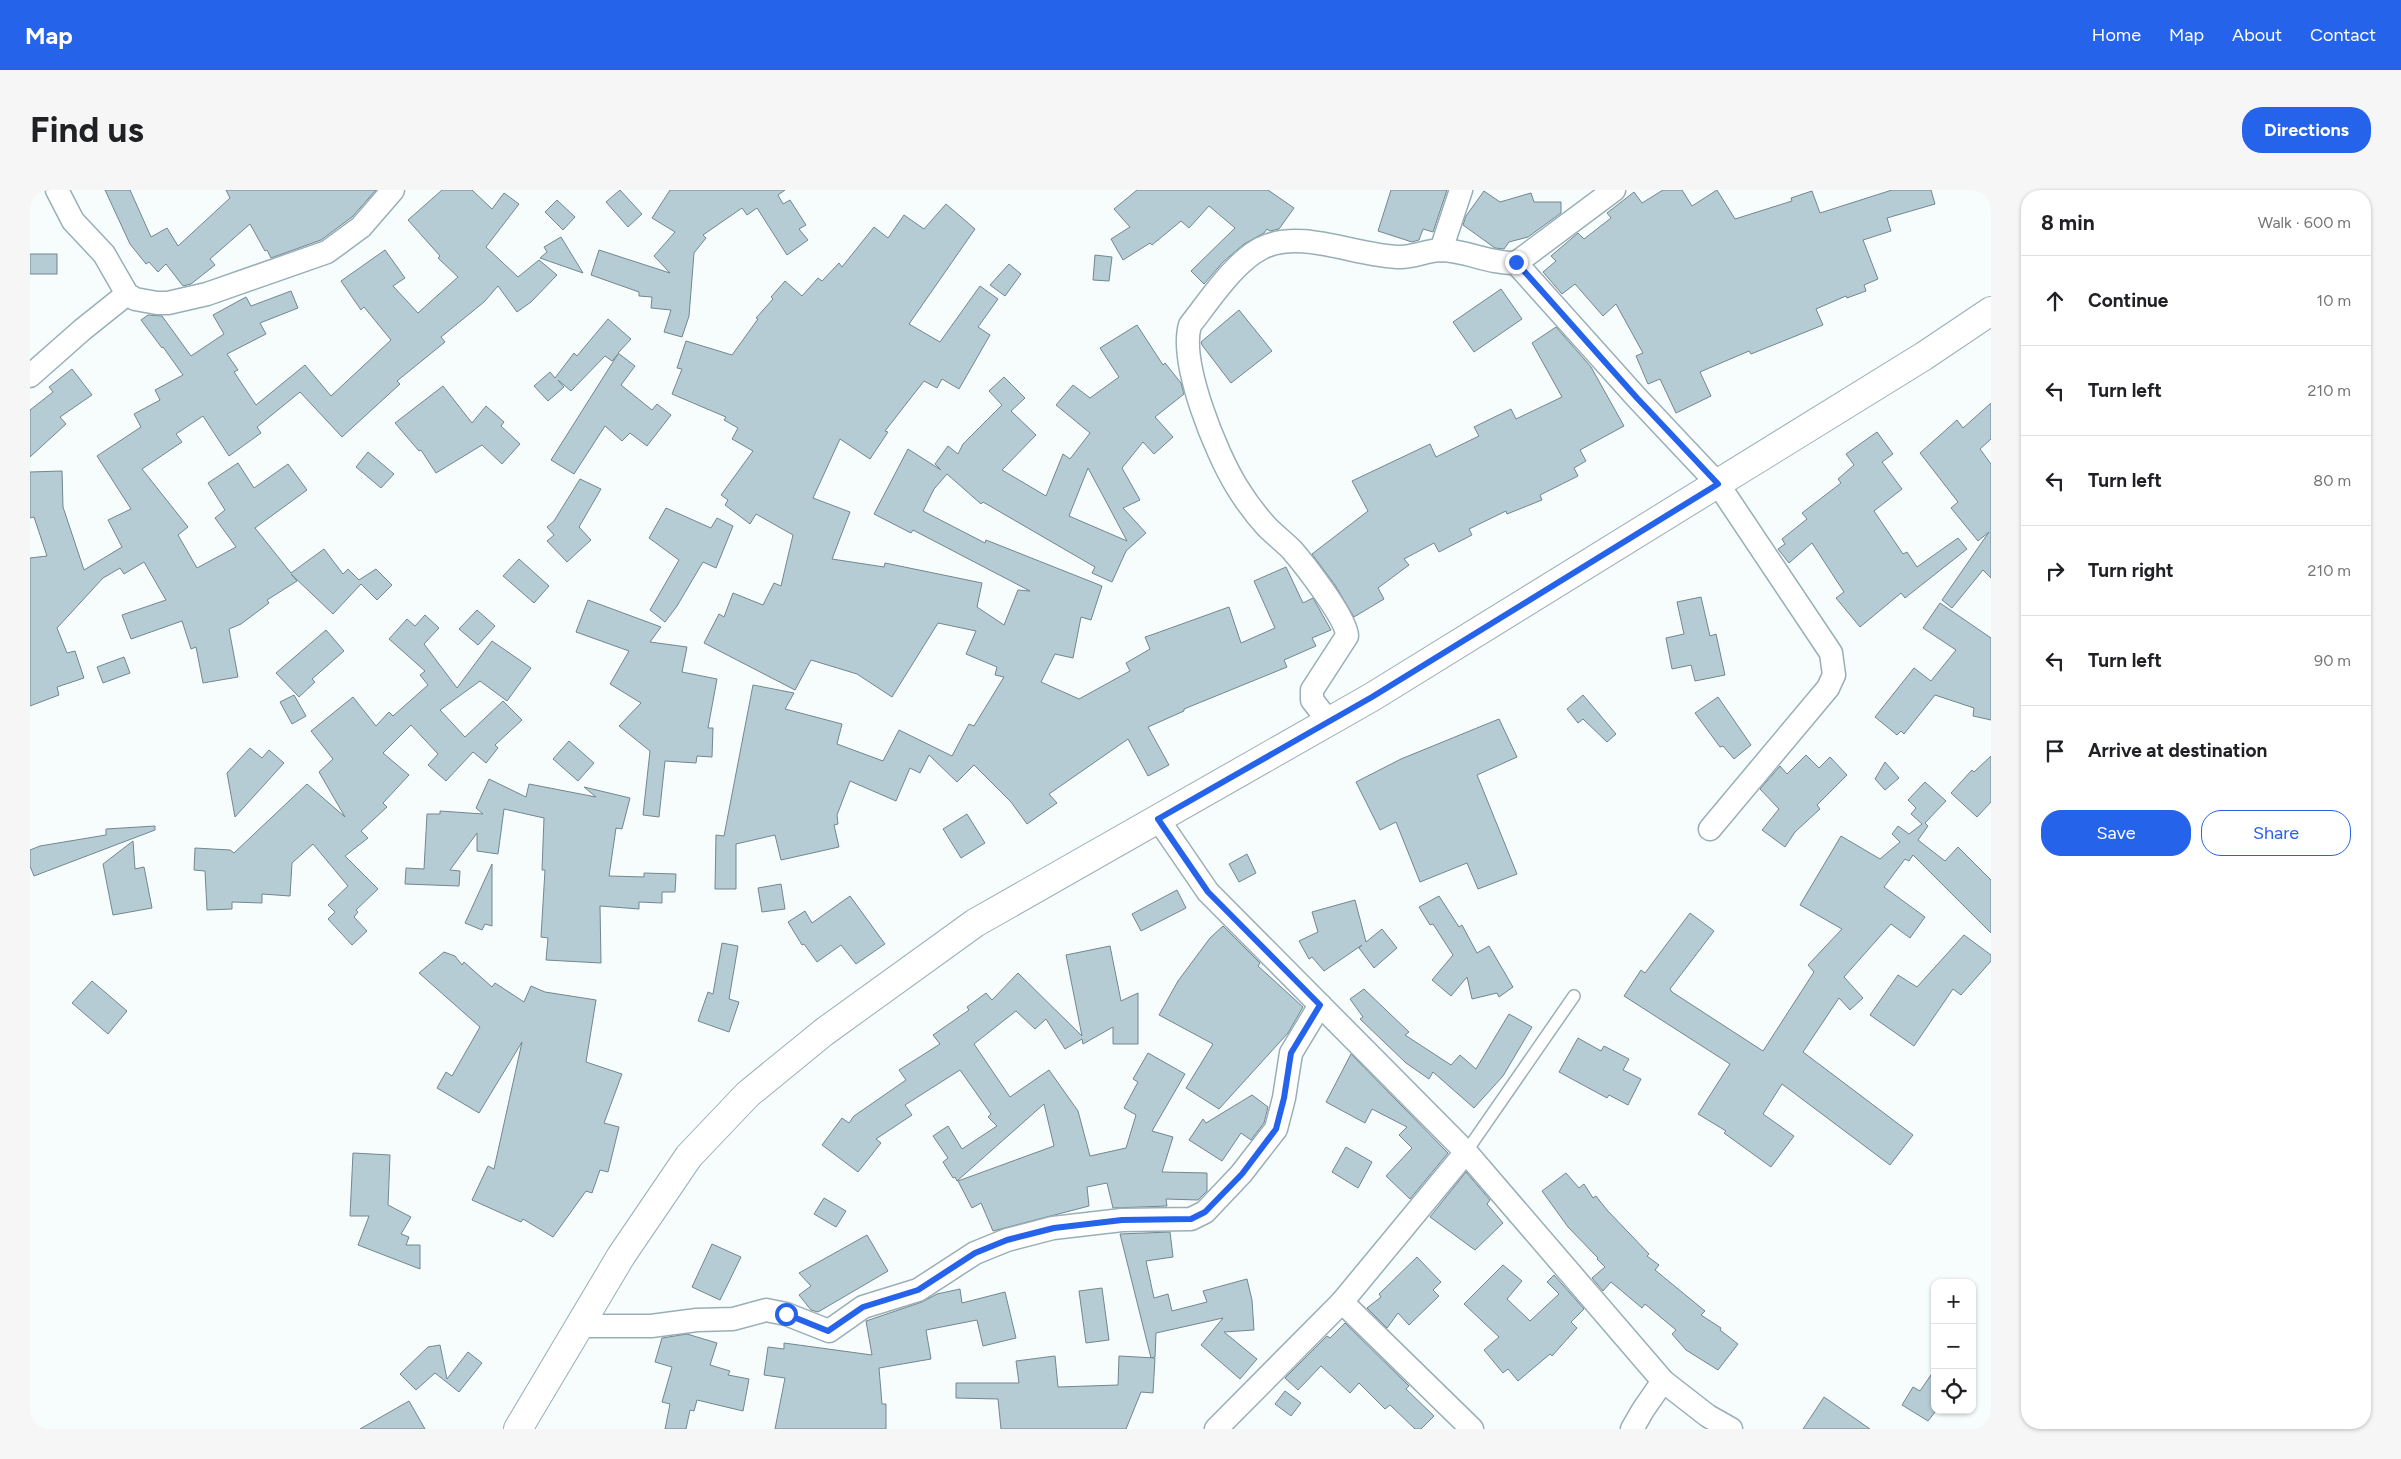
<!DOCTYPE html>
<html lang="en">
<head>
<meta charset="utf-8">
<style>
  :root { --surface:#fff; --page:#f6f6f6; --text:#202124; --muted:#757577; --line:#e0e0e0; --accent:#2563eb }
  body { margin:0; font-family:Figtree,sans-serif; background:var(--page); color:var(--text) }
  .controls { position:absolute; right:15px; bottom:15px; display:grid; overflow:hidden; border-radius:10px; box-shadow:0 1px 4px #0004 }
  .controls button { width:45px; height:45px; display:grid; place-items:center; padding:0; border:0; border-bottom:1px solid var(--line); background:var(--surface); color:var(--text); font:25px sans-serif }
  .stop { position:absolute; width:15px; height:15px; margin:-11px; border:4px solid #2563eb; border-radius:50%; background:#fff }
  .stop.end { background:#2563eb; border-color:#fff; box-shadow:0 1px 5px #0008 }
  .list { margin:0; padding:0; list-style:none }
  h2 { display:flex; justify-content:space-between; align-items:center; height:65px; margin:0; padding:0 20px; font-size:21px }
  h2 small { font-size:16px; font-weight:400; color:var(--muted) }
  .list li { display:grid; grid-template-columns:32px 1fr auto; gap:15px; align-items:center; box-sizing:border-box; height:90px; padding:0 20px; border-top:1px solid var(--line) }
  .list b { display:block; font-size:19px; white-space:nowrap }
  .list em { font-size:16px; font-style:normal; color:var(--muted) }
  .actions { display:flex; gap:10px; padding:15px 20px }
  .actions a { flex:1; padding:11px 0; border:1px solid var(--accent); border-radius:20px; text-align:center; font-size:18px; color:var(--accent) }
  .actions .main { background:var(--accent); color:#fff }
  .icon { flex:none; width:28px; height:28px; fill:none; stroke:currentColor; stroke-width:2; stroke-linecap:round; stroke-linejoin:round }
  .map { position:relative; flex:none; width:1961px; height:1239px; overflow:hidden; border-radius:20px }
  header { display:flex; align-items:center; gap:30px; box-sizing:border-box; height:70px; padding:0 25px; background:var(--accent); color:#fff }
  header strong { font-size:24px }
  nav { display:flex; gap:28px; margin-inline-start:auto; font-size:18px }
  .intro { display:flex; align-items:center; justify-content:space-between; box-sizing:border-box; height:120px; padding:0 30px }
  h1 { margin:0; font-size:35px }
  .button { padding:12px 22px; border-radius:20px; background:var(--accent); color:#fff; font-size:18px; font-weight:700 }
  main { display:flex; gap:30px; padding:0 30px }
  aside { flex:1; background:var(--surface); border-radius:20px; box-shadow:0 1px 4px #0004 }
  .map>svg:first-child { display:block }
</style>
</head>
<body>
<header>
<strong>Map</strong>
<nav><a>Home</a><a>Map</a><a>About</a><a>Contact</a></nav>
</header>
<div class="intro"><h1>Find us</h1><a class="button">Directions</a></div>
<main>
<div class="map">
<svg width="1961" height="1239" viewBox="0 0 1961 1239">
  <rect width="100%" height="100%" fill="#f7fcfd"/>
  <g fill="#b5ccd4" stroke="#72878f" fill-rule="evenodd">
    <path d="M75 0H100L121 47 137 38 148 56 200 8 196 0H346L322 27 291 50 241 68 237 60 235 61 220 34 180 69 185 75 161 94 153 96 136 74 128 82 119 72 116 74 100 54Z"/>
    <path d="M412 0H442L462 19 474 3 489 14 456 57 488 87 509 70 527 85 501 112 487 122 468 96 454 112 411 147 415 152 367 191 370 194 312 247 270 202 227 237 231 243 199 266 173 226 146 244 152 252 112 279 158 337 148 345 167 378 206 357 185 328 195 320 178 293 208 273 224 298 258 274 277 300 225 338 261 383 294 359 313 384 318 379 329 390 346 379 362 395 347 410 331 394 303 424 261 384 267 391 237 410 239 413 211 434 199 439 208 487 173 493 166 457 161 459 152 431 101 449 92 425 136 410 114 372 94 384 90 378 73 388 27 438 37 463 45 461 54 488 27 497 29 505 0 516V368L17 366 4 327 0 328V282L32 281 33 317 54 380 92 357 78 330 101 319 67 266 111 237 104 224 130 210 125 200 153 185 133 157 132 158 111 130 118 125 132 126 161 166 194 144 183 125 216 107 221 116 261 101 268 118 230 133 236 144 197 164 208 180 204 182 226 215 275 175 301 206 361 150 334 117 331 120 311 91 355 60 375 88 363 96 388 123 428 87 408 68 410 66 378 30Z"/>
    <path d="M590 0 612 24 598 37 576 12Z"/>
    <path d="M640 0H755L748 5 753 14 760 10 776 35 769 39 778 50 757 65 727 18 717 25 712 18 673 45 676 48 664 63 659 126 652 147 634 142 641 120 621 118 622 107 609 106V102L561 85 569 60 640 83 624 66 645 42 622 28Z"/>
    <path d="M1107 0H1238L1264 18 1249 39 1240 41 1237 39 1234 43 1214 54 1193 72 1174 94 1161 81 1205 38 1179 16 1159 38 1151 31 1122 55 1120 53 1093 70 1081 49 1100 37 1084 19Z"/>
    <path d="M1361 0H1417L1403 42 1393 39 1389 50 1382 52 1348 41Z"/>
    <path d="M1633 0H1652L1662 16 1687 0 1705 29 1762 11 1761 8 1782 1 1790 23 1862 0H1901L1905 14 1857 28 1861 41 1833 50 1848 89 1834 95 1836 101 1817 108 1816 106 1786 119 1793 135 1721 164 1719 161 1670 182 1681 206 1646 223 1630 189 1618 194 1606 166 1613 163 1586 114 1573 126 1545 94 1532 104 1513 82 1526 71 1521 66 1548 43 1554 49 1581 28 1577 23 1604 2 1612 13Z"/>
    <path d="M1454 1 1470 12 1501 3 1504 12H1531V23L1498 47 1479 52 1474 59 1465 58 1433 35 1436 26Z"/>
    <path d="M527 10 545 27 533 40 515 22Z"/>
    <path d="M916 14 945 39 879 134 910 152 950 96 968 109 948 137 960 145 929 199 912 189 907 198 894 191 855 241 858 242 840 269 810 249 783 308 820 322 802 369 854 377 855 373 952 393 947 417 974 435 988 400 1000 401 883 340 881 343 844 324 878 259 911 280 905 274 918 256 928 264 933 254 972 215 959 201 974 187 995 208 981 221 1006 245 972 280 1016 306 1033 264 1040 269 1060 243 1026 215 1043 195 1060 208 1089 187 1070 158 1107 135 1133 175 1135 173 1151 193 1154 204 1125 227 1143 247 1124 264 1113 252 1092 278 1110 310 1093 318 1116 343 1096 361 1082 392 1062 383 1065 377 953 312 951 314 917 284 904 299 893 321 955 353 956 350 1072 396 1061 430 1051 427 1043 468 1025 464 1011 492 1049 509 1100 481 1096 473 1120 459 1115 447 1124 444 1199 417 1211 453 1245 438 1224 391 1256 377 1273 413 1283 408 1301 440 1282 448 1286 456 1254 470 1257 477 1154 519V521L1118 537 1139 575 1118 586 1098 549 1019 604 1027 613 997 634 981 612 944 575 927 592 899 565 890 583 880 578 866 611 820 591 807 625 808 634 804 635 809 657 751 670 745 645 706 654V699H685L686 645 694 646 723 495 764 503 755 519 812 534 807 554 853 571 869 540 922 566 939 534 944 536 974 487 965 485 967 477 936 464 946 441 908 433 862 507 827 484 781 470 765 500 674 453 689 424 694 427 703 403 733 415 744 393 751 396 763 345 726 324 720 334 695 315 698 310 691 305 723 261 702 249 708 238 694 230 696 227 642 204 652 179 647 178 656 151 702 165 728 129 726 128 743 109 741 107 755 91 772 106 788 88 792 91 809 73 812 77 844 37 858 48 874 25 894 39ZM1058 278 1072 304 1097 351 1039 326Z"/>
    <path d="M531 47 553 83 510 68 517 62 514 57Z"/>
    <rect x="0" y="64" width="27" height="20"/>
    <path d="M1065 65 1082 67 1079 91 1063 90Z"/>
    <path d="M979 74 991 84 975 106 960 95Z"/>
    <path d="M1471 99 1492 129 1444 162 1423 132Z"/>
    <path d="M1209 120 1242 161 1201 193 1172 155 1171 152Z"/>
    <path d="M578 129 601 149 588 163 605 176 591 195 622 220 627 214 641 225 617 256 600 243 592 251 575 236 544 284 521 270 588 164 582 171 575 166 541 201 528 190 534 197 518 211 504 196 520 182 525 188 544 163 547 166Z"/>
    <path d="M1526 137 1561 177 1594 236 1550 260 1556 271 1544 278 1548 286 1510 305 1512 310 1477 324 1476 321 1439 339 1442 345 1409 362 1404 353 1374 369 1379 375 1348 398 1354 409 1324 427 1305 395 1282 364 1338 321 1322 291 1400 254 1406 267 1449 246 1444 237 1481 219 1486 229 1532 207 1502 153Z"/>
    <path d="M42 179 62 205 30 227 36 234 0 267V220L23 202 19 197Z"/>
    <path d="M413 196 442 233 456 216 474 232 471 236 490 254 472 274 452 255 406 283 391 260 389 261 365 233Z"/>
    <path d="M1961 213V249L1950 259 1961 274V388L1953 380 1922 418 1912 410 1959 342 1948 351 1921 318 1928 312 1890 263 1927 230 1933 238Z"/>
    <path d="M1847 242 1863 264 1852 272 1872 299 1844 321 1873 364 1877 362 1887 377 1928 348 1937 359 1875 408 1871 403 1830 437 1806 408 1814 402 1782 353 1759 373 1748 359 1755 354 1752 349 1777 329 1772 323 1811 293 1808 289 1824 275 1816 264Z"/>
    <path d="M338 262 364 284 351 298 326 277Z"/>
    <path d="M550 289 571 299 549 337 561 350 537 372 517 351 524 345 517 337 524 331Z"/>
    <path d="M636 318 681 338 687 328 703 336 686 378 673 372 647 416 635 432 620 420 649 370 619 348Z"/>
    <path d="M489 369 519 396 504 413 473 386Z"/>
    <path d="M1671 407 1680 446 1686 444 1695 485 1665 491 1661 475 1642 479 1636 448 1654 444 1647 412Z"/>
    <path d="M558 410 631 437 620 452 657 457 652 482 687 489 678 538H683L682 567 667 566 666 573 635 571 629 627 613 625 620 561 589 536 611 513 580 494 599 461 546 442Z"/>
    <path d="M1910 413 1961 448V530L1943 526 1944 518 1905 505 1874 544 1871 541 1867 545 1845 527 1884 478 1901 491 1926 460 1893 438Z"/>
    <path d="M447 420 465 436 448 455 429 439Z"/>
    <path d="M395 425 409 438 394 454 427 498 462 451 501 478 477 511 450 491 410 520 435 547 473 511 492 530 465 555 468 558 456 573 443 562 416 591 398 575 408 564 381 535 353 563 379 585 353 613 357 617 331 641 338 648 315 666 348 699 326 720 328 722 324 727 337 741 322 755 298 729 305 722 298 715 318 696 283 654 262 673 260 706 232 704V713L202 712V719L177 720 175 681 164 680 165 658 200 660 204 663 277 594 315 627 289 582 303 569 281 541 323 507 346 536 359 522 363 526 398 495 390 485 395 481 359 449 377 429 385 436Z"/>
    <path d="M296 440 314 461 282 489 285 492 269 507 246 483Z"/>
    <path d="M94 467 100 483 73 493 67 477Z"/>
    <path d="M264 505 276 526 262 534 250 512Z"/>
    <path d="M1553 505 1586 544 1577 552 1553 529 1548 533 1537 519Z"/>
    <path d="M1688 507 1721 555 1704 569 1693 556 1690 557 1665 523Z"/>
    <path d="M1469 529 1487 567 1447 585 1487 684 1448 699 1437 673 1390 692 1366 632 1350 640 1326 592 1371 569Z"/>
    <path d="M539 551 564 573 548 591 523 569Z"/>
    <path d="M220 558 232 568 239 560 254 573 205 627 197 583Z"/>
    <path d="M1776 565 1789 578 1800 567 1817 585 1787 615 1790 619 1765 642 1755 657 1732 640 1749 619 1730 599 1750 576 1757 584Z"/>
    <path d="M1961 566V612L1947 627 1921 603 1942 580 1944 582Z"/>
    <path d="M1855 572 1869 588 1855 600 1845 589Z"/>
    <path d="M459 589 496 607 499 594 566 607 554 597 600 608 592 639 586 638 579 686 614 687V683L646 684 645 702H632V713L609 712V719L570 716 571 773 516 770 518 748 511 747 515 680H512L514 628 474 619 468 664 447 661V643L420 680 430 681 429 696 375 694 376 678 394 679 397 624H410V621L453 624 446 618Z"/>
    <path d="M1895 592 1916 611 1895 633 1898 636 1888 650 1915 671 1928 657 1961 690V743L1883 665 1879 671 1875 669 1854 697 1895 727 1880 748 1861 734 1814 787 1833 808 1820 820 1809 808 1773 862 1883 945 1860 975 1752 894 1733 924 1764 946 1741 977 1694 943 1696 941 1668 924 1700 874 1594 806 1611 780 1615 783 1660 723 1684 741 1640 799 1642 802 1733 861 1784 782 1778 775 1812 739 1770 715 1811 646 1850 669 1870 652 1862 644 1868 636 1879 644 1892 634 1881 624 1886 618 1878 610Z"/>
    <path d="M937 624 955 653 931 668 913 639Z"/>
    <path d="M125 636V640L4 686 0 676V660L10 656 76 645V639Z"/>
    <path d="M103 651 105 679 114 677 122 718 83 725 73 674Z"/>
    <path d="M1217 664 1226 683 1209 692 1199 674Z"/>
    <path d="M462 674V736L455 734 452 740 435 733Z"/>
    <path d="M751 694 755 719 732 722 728 698Z"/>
    <path d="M1147 700 1156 718 1111 741 1102 724Z"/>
    <path d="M820 706 855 754 826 774 811 755 787 772 774 754 772 755 758 732 775 721 782 733Z"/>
    <path d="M1409 706 1429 737 1432 735 1447 763 1459 756 1483 797 1469 807 1467 803 1442 809 1437 787 1421 806 1402 790 1423 765 1403 734 1400 735 1389 717Z"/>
    <path d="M1325 710 1336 752 1352 739 1367 758 1344 778 1329 758 1332 755 1294 781 1282 767 1279 769 1269 751 1288 742 1282 722Z"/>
    <path d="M1193 736 1230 773 1228 776 1273 817 1258 843 1189 919 1156 898 1183 854 1129 825 1148 791 1180 748Z"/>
    <path d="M1934 745 1961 765V771L1931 805 1923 799 1884 856 1840 825 1868 785 1887 797Z"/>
    <path d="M692 753 708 756 699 809 709 812 699 842 668 831 678 802 683 804Z"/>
    <path d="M1080 756 1091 811 1108 803V854H1083V837L1053 854 1052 849 1035 859 1016 829 1005 839 986 821 944 854 980 907 1019 880 1048 921 1060 966 1096 958 1106 925 1094 918 1108 892 1103 889 1118 863 1155 884 1122 941 1143 947 1132 982 1177 983V1001L1168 1010 1136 1009 1137 1016 1083 1018 1077 993 1057 997 1059 1016 963 1041 951 1013 942 1018 928 991 1024 956 1014 914 927 991 925 987 923 988 913 972 918 968 903 946 918 936 932 959 967 936 958 927 961 924 930 880 875 915 882 925 846 949 851 953 828 982 792 955 812 928 819 933 824 926 876 890 869 880 910 854 903 845 939 820 937 817 956 803 962 810 988 783 1052 846 1036 765Z"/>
    <path d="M414 762 425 766 432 775 434 772 462 797 465 793 494 812 501 796 515 802 566 810 556 872 592 884 574 933 589 937 578 982 570 980 562 1003 556 1001 523 1047 493 1029 491 1032 442 1010 458 976 464 979 492 852 449 923 407 898 416 882 422 886 450 837 389 783Z"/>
    <path d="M62 791 97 821 78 844 42 813Z"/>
    <path d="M1334 799 1379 842 1375 845 1421 875 1430 865 1446 879 1479 824 1502 837 1473 886 1444 918 1403 882 1399 889 1376 873 1330 829 1333 827 1320 809Z"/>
    <path d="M1548 848 1571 861 1574 856 1599 869 1593 880 1611 889 1598 915 1579 905 1577 908 1529 882Z"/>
    <path d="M1321 864 1418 963 1380 1009 1356 986 1382 958 1369 945 1377 937 1342 919 1335 933 1296 912Z"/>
    <path d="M1222 905 1238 917 1234 933 1221 950 1211 943 1192 971 1159 950 1173 929 1176 933Z"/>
    <path d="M1316 957 1342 972 1328 998 1302 982Z"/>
    <path d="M323 963 360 965 358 1015 381 1027 371 1044 379 1047 376 1055H390V1079L328 1055 339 1026H320Z"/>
    <path d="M1436 982 1460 1010 1457 1014 1473 1033 1445 1060 1400 1027Z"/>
    <path d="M1536 983 1549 998 1554 994 1563 1008 1566 1006 1577 1020 1619 1064 1617 1066 1629 1075 1625 1080 1675 1121 1671 1125 1691 1138 1690 1140 1708 1154 1688 1180 1656 1160 1642 1144 1646 1140 1615 1114 1612 1118 1581 1092 1573 1101 1562 1088 1575 1077 1567 1069 1568 1068 1538 1037 1512 1001Z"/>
    <path d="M794 1008 816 1021 806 1037 784 1024Z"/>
    <path d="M1140 1042 1143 1067 1116 1071 1124 1108 1138 1104 1142 1121 1177 1112 1173 1101 1217 1089 1222 1110 1224 1140 1194 1142 1227 1169 1210 1189 1171 1155 1193 1128 1126 1143 1125 1167 1121 1168 1090 1044Z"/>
    <path d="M837 1045 858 1081 788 1122 781 1120 769 1105 781 1096 769 1083Z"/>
    <path d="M682 1054 711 1067 690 1110 662 1097Z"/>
    <path d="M1387 1067 1411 1092 1403 1100 1409 1106 1379 1135 1368 1123 1357 1138 1337 1118 1351 1107 1349 1104Z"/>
    <path d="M1473 1075 1492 1091 1477 1109 1500 1131 1529 1104 1517 1092 1524 1085 1554 1119 1541 1132 1547 1138 1522 1166 1520 1164 1488 1191 1478 1179 1473 1183 1454 1160 1469 1147 1434 1114Z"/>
    <path d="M1072 1098 1079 1150 1056 1153 1049 1101Z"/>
    <path d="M930 1099 932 1113 975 1102 986 1148 953 1156 947 1130 896 1140 901 1169 849 1178 852 1214H856V1239H745L755 1188 734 1185 738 1157 754 1159V1153L842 1165 836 1131 892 1112 907 1104Z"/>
    <path d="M1315 1133 1379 1196 1376 1199 1404 1226 1391 1239H1385L1360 1215 1355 1219 1329 1193 1320 1203 1291 1176 1268 1200 1255 1188 1297 1146 1300 1148Z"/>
    <path d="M657 1144 687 1153 680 1175 700 1181 698 1185 719 1189 713 1221 667 1210 664 1221 660 1220 656 1239H635L640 1214 632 1212 642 1177 625 1172 632 1148Z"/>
    <path d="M410 1155 417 1189 438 1162 452 1173 429 1202 405 1183 386 1200 370 1184 398 1157Z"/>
    <path d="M1025 1166 1028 1197 1088 1195 1089 1166 1125 1168 1123 1203 1111 1202 1096 1239H971L968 1209 926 1208V1193H989L986 1171Z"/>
    <path d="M1905 1179V1222L1898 1231 1872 1215 1883 1197 1890 1201Z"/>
    <path d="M1255 1201 1271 1213 1261 1226 1245 1214Z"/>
    <path d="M1794 1207 1840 1239H1773Z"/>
    <path d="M379 1211 395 1239H330Z"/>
  </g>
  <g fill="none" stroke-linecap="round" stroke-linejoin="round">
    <defs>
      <path id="service" d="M1436 962 1544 806"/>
      <g id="minor">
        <path d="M27 0 43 31 74 64 97 104 105 109 127 113H138L177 104 297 62 331 37 363 0"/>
        <path d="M1411 60 1431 0"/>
        <path d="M1486 73 1607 208 1688 294 1801 463 1804 485 1798 498 1680 639"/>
        <path d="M0 186 52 140 97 104"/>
        <path d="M1299 532 1282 510V500L1317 446C1317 429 1274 374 1262 360 1254 352 1245 345 1237 337 1226 325 1215 310 1207 297 1186 263 1149 173 1160 135 1179 111 1205 71 1232 58 1271 38 1328 67 1371 67 1384 67 1398 60 1412 60 1437 61 1461 74 1486 73L1584 0"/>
        <path d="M1128 629 1178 702 1436 962 1633 1191 1678 1226 1701 1239"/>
        <path d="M1312 1112 1442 1239"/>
        <path d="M549 1136H621L667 1130 703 1129 736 1120 756 1124 799 1141 833 1117 888 1100 945 1063 977 1050 1023 1038 1092 1030 1161 1029 1175 1022 1211 984 1246 939 1254 908 1261 863 1290 815"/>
        <path d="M1186 1239 1312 1112 1436 962"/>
        <path d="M1602 1239 1613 1220 1633 1191"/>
      </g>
      <path id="secondary" d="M488 1239 591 1066 659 966 718 904 794 842 945 733 1342 507 1894 166 1961 121"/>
    </defs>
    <use href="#service" stroke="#99afb7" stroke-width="14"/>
    <use href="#minor" stroke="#99afb7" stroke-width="25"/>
    <use href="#secondary" stroke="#99afb7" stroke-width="30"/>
    <use href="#service" stroke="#fff" stroke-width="11"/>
    <use href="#minor" stroke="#fff" stroke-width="22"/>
    <use href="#secondary" stroke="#fff" stroke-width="28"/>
  </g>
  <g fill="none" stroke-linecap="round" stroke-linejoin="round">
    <path stroke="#2563eb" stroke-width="6" d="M756 1124 798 1141 833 1117 888 1100 945 1063 977 1050 1024 1038 1092 1030 1161 1029 1175 1022 1212 984 1246 939 1254 908 1261 863 1290 815 1178 702 1128 629 1342 507 1688 294 1607 208 1486 72"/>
  </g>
</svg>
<div class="controls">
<button>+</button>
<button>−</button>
<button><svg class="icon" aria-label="locate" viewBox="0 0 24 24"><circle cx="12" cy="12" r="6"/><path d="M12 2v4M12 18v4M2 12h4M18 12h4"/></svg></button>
</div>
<div class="stop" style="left:756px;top:1124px"></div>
<div class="stop end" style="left:1486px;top:72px"></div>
</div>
<aside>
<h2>8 min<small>Walk · 600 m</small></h2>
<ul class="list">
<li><svg class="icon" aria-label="ahead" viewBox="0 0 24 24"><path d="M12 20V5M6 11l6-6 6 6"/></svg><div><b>Continue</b></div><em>10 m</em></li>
<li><svg class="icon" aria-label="left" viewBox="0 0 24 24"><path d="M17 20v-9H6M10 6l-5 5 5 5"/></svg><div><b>Turn left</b></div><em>210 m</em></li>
<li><svg class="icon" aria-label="left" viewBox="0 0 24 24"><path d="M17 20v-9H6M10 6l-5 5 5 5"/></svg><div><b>Turn left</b></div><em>80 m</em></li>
<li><svg class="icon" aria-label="right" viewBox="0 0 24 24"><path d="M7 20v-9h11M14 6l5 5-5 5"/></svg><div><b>Turn right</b></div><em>210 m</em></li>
<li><svg class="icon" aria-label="left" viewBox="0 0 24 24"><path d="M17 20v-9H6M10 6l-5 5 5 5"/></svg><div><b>Turn left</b></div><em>90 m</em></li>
<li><svg class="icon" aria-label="arrive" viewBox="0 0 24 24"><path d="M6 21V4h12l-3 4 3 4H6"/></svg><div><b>Arrive at destination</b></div></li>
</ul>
<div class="actions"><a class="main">Save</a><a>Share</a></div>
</aside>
</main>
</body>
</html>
